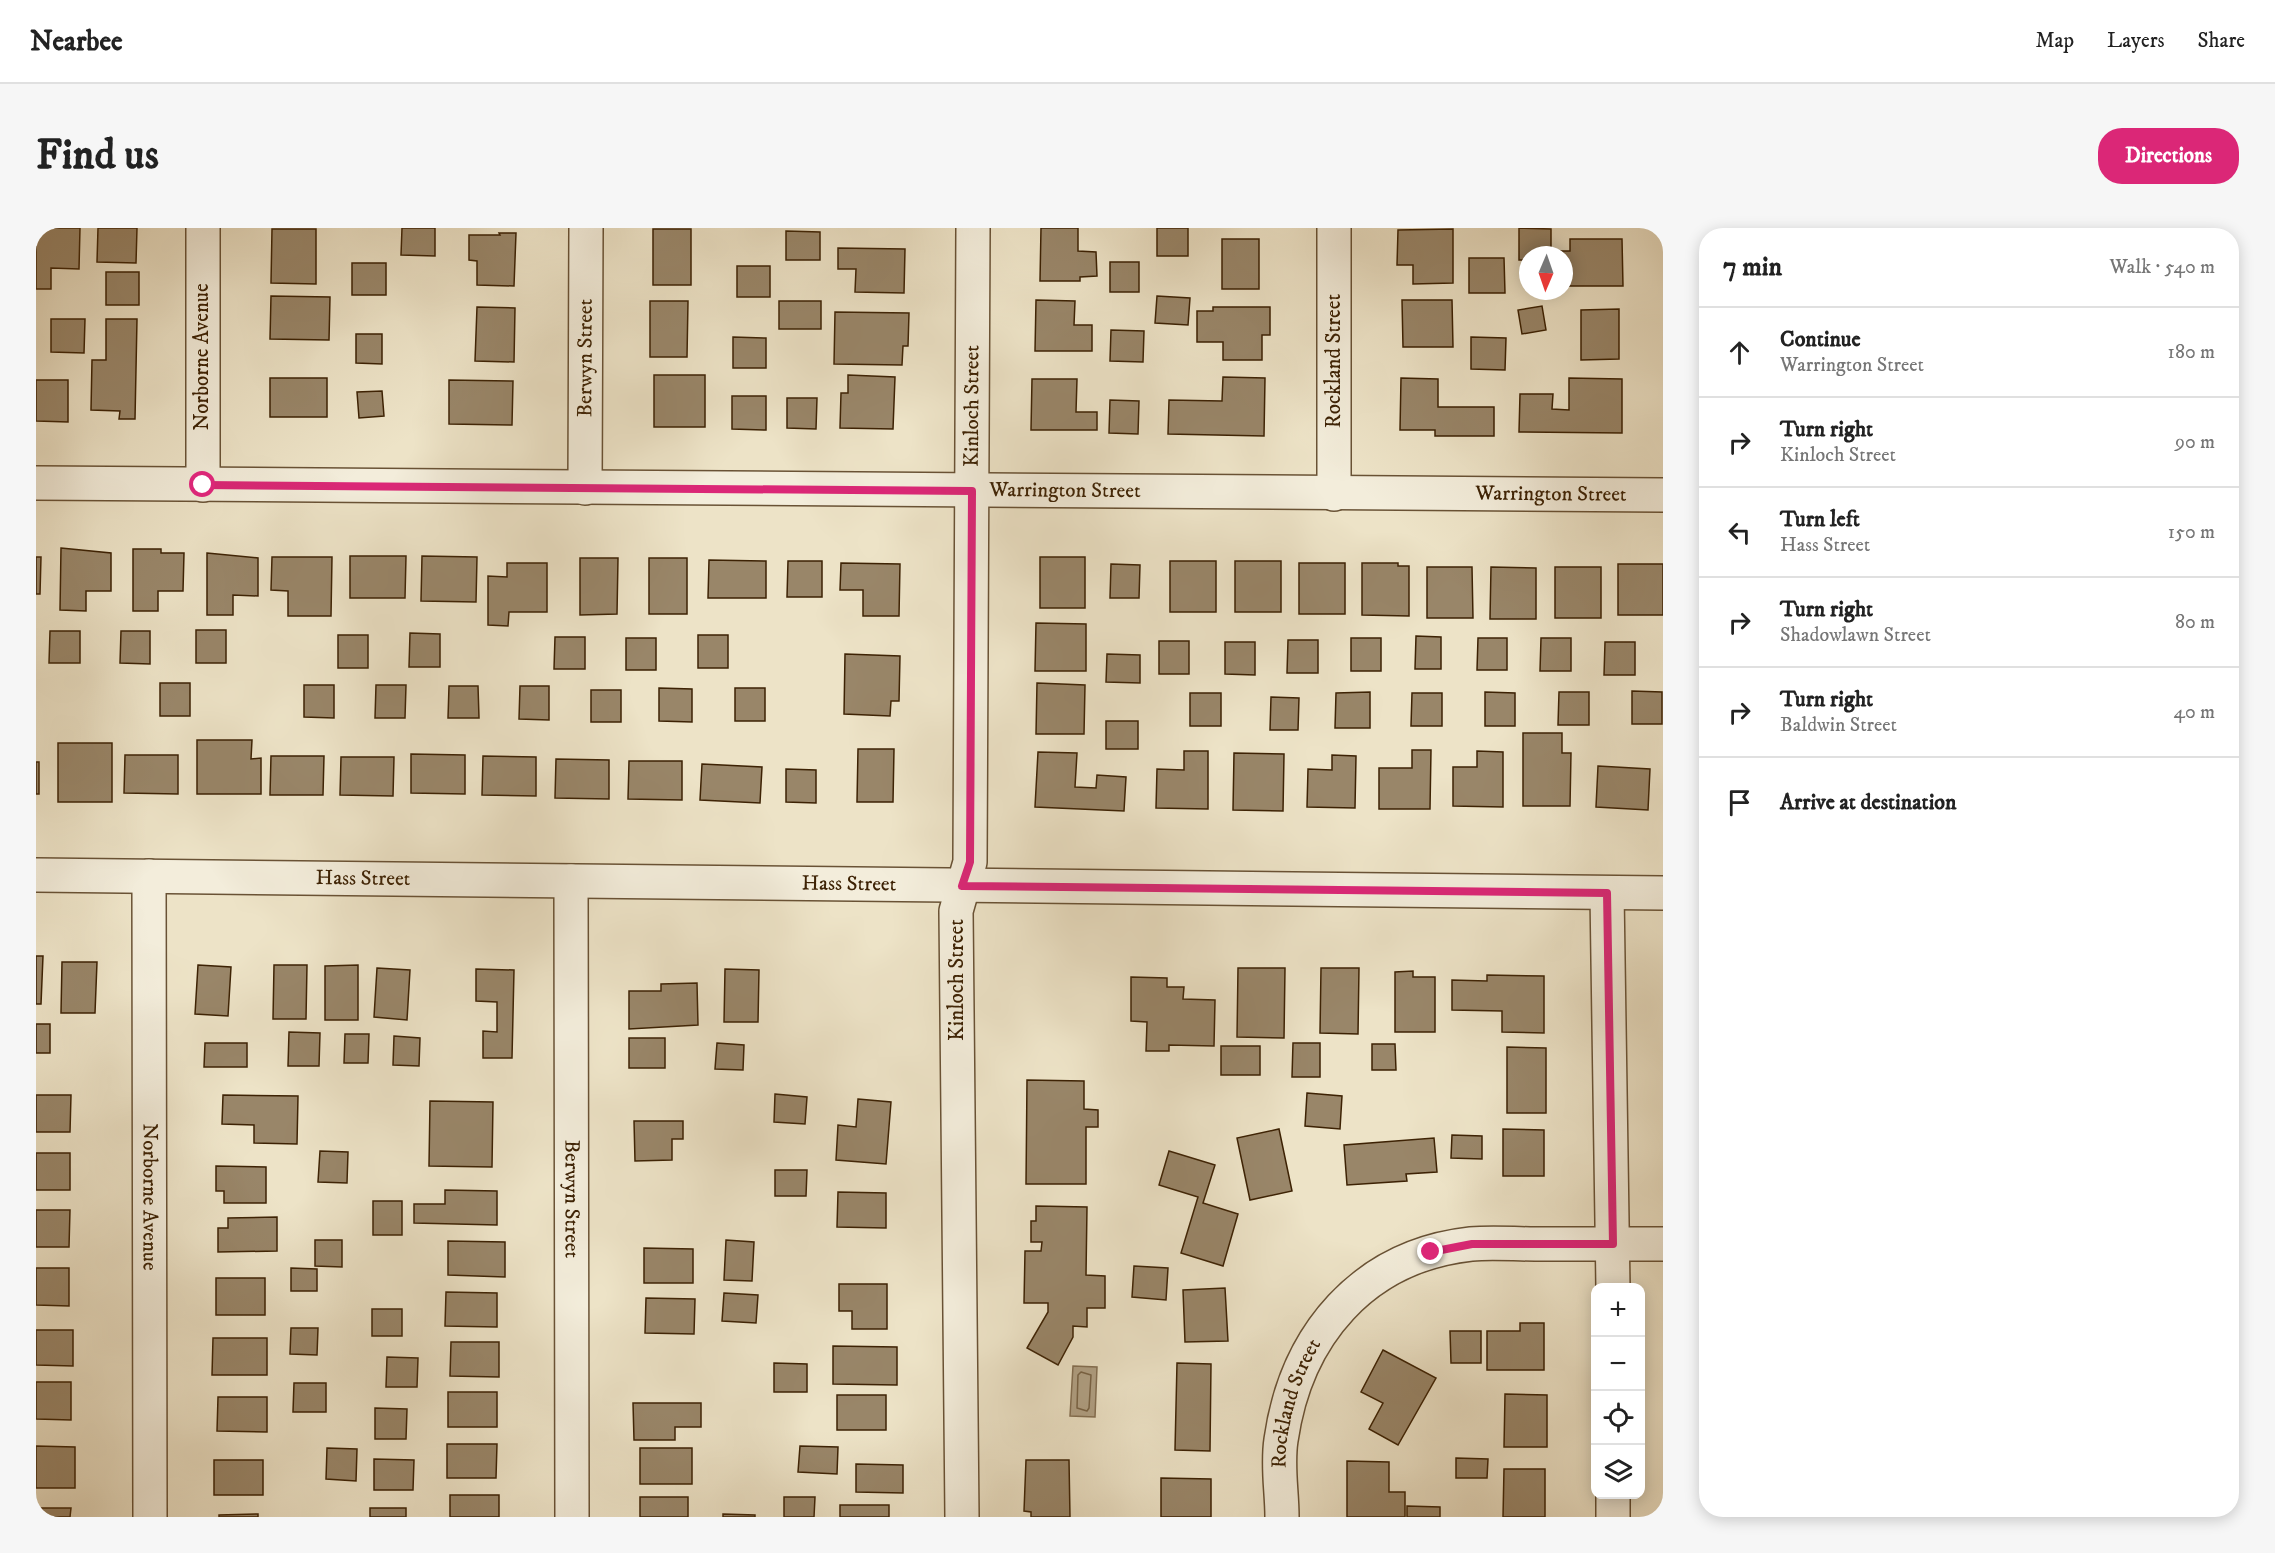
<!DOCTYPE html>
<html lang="en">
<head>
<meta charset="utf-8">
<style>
  :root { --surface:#fff; --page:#f6f6f6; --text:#222; --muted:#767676; --line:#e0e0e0; --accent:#db2777 }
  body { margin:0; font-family:"IM FELL DW Pica",serif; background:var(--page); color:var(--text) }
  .controls { position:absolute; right:18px; bottom:18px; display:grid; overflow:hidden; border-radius:12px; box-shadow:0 3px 15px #0003 }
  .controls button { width:54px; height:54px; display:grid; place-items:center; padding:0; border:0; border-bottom:2px solid var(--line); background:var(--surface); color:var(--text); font:30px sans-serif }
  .compass { position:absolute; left:1483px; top:18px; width:54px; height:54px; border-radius:50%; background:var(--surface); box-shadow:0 3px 15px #0003; rotate:182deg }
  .stop { position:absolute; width:18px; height:18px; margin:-14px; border:4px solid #db2777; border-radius:50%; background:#fff }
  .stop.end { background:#db2777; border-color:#fff; box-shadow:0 2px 6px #0008 }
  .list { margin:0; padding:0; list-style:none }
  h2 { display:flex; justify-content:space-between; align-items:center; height:78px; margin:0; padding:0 24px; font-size:26px }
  h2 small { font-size:20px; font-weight:400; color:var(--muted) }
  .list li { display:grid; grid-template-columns:39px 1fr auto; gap:18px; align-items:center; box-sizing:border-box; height:90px; padding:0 24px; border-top:2px solid var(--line) }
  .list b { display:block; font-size:22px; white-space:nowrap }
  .list p { margin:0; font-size:20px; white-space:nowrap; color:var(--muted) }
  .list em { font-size:20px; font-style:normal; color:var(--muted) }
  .icon { flex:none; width:33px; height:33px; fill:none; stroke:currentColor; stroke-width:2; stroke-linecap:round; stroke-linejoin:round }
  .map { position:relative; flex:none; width:1627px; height:1289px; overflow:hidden; border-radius:24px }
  header { display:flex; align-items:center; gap:36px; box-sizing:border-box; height:84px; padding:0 30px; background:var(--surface); border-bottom:2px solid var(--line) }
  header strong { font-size:28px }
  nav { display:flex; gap:33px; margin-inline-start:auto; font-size:21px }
  .intro { display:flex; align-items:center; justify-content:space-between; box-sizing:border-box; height:144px; padding:0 36px }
  h1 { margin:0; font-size:42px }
  .button { padding:15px 27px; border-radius:24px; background:var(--accent); color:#fff; font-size:21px; font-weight:700 }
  main { display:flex; gap:36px; padding:0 36px }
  aside { flex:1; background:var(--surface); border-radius:24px; box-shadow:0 3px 15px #0003 }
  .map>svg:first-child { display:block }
</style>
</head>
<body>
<header>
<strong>Nearbee</strong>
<nav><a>Map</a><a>Layers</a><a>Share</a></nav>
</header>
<div class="intro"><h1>Find us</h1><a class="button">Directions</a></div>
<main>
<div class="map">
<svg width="1627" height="1289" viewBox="0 0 1627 1289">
  <rect width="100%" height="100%" fill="#ede3c7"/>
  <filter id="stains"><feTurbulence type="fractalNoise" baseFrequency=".00333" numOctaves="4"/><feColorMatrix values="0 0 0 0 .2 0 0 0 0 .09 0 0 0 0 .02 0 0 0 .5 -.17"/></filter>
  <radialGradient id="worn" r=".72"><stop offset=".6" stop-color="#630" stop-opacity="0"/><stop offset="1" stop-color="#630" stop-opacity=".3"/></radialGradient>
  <path fill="#b1a185" stroke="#836e51" stroke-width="1.5" d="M1037 1138 1061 1139 1059 1189 1034 1188Z"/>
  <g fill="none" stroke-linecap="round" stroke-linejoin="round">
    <path stroke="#776244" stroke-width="1.5" d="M1045 1144 1055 1147 1053 1180 1051 1183 1041 1180 1042 1147Z"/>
  </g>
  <g fill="#998669" stroke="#3d2204" stroke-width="1.5">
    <path d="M0 0H44L43 41 15 40V61H0Z"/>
    <path d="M62 0H101L100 35 61 34Z"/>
    <path d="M366 0H399V28L365 27Z"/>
    <path d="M1005 0H1042V23L1060 24 1061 48 1044 49V53H1004Z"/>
    <rect x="1121" y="0" width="31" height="28"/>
    <path d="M1483 0 1515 1V27H1492V32H1483Z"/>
    <path d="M236 1H280V56L235 55Z"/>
    <rect x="617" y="1" width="38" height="56"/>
    <path d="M1417 1V55L1377 56V37H1361L1362 2Z"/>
    <path d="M750 3 784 4V32H750Z"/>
    <path d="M463 5H480L478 58 441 57V33L433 32V7H464Z"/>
    <rect x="1186" y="11" width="37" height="50"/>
    <path d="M1534 11H1586L1587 58H1528V27H1518V23H1534Z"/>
    <path d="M802 20 869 21 868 65 819 64 820 41H802Z"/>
    <path d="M1433 30H1468L1469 65H1433Z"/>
    <rect x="1074" y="34" width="29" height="30"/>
    <rect x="316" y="35" width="34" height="32"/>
    <rect x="701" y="38" width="33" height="31"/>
    <rect x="70" y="44" width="33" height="33"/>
    <path d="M235 68 294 69 293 112 234 111Z"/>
    <path d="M1121 68 1154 70 1152 97 1119 95Z"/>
    <path d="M1000 72 1039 73 1038 97H1056V123H999Z"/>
    <path d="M1366 72H1416L1417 119H1367Z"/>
    <path d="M614 73H652L651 129H614Z"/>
    <rect x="743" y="73" width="42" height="28"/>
    <path d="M1506 78 1510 102 1486 106 1482 82Z"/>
    <path d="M441 79 479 80 478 134 439 133Z"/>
    <path d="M1177 79H1234V107H1226V132H1187V114H1161V83H1177Z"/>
    <path d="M1583 81V131L1545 132V82Z"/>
    <path d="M799 84 873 85 872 118H867L866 137 798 136Z"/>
    <path d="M15 91H49L48 125 15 124Z"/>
    <path d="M70 91H101L99 191H83L84 183 55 182 56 132H70Z"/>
    <path d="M1075 102 1108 103 1107 134 1074 133Z"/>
    <path d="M320 106H346V136L320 135Z"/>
    <path d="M697 109 730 110V140H697Z"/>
    <path d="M1435 109 1470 110 1469 142 1435 141Z"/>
    <rect x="618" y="147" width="51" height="52"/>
    <path d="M812 147 859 149 857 201 804 200 805 165H812Z"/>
    <path d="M1187 149 1229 150 1228 208 1132 206 1133 172 1186 173Z"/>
    <rect x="234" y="150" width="57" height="39"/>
    <path d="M1365 150 1402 151V179H1458V208H1399V202H1364Z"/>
    <path d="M1533 150 1586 151V205L1483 204 1484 166H1517L1516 181 1533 182Z"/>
    <path d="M996 151H1041L1040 184H1061V202H995Z"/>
    <path d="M0 152H32V194L0 193Z"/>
    <path d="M413 152 477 153 476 197 413 196Z"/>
    <path d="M346 163 348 188 323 190 321 164Z"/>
    <path d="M696 168H730V202L696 201Z"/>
    <path d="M751 170H781L780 201 751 200Z"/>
    <path d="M1074 172 1103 173 1102 206 1073 205Z"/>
    <path d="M25 320 75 325V363H50V383L24 382Z"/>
    <path d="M97 321H125V325H148L147 363H122V383H97Z"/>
    <path d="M171 325 222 330V368L197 367V387H171Z"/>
    <path d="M314 328H370L369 370H314Z"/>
    <path d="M386 328 441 329 440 374 385 373Z"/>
    <path d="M0 329H5L4 366H0Z"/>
    <path d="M236 329H296L295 388H252V363L235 362Z"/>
    <rect x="1004" y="329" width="45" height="51"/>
    <path d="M544 330H582L581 386 544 387Z"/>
    <rect x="613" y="330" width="38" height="56"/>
    <path d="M673 332 730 333V370H672Z"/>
    <path d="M752 333H786V369H751Z"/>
    <rect x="1134" y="333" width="46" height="51"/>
    <rect x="1199" y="333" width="46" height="51"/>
    <path d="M471 335H511V384H473L472 398 452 397V348L471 349Z"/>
    <path d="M805 335 864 336 863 388H827V362H804Z"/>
    <rect x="1263" y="335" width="46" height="51"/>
    <path d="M1326 335H1362V338H1373V388L1326 387Z"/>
    <path d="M1075 336 1104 337 1103 370H1074Z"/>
    <rect x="1582" y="336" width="45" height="51"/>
    <path d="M1391 339H1436L1437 390H1391Z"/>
    <path d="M1455 339 1500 340V391H1454Z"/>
    <rect x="1519" y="339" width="46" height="51"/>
    <path d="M1000 395 1050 396V443H999Z"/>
    <rect x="160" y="402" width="30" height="33"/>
    <path d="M14 403H44V435H13Z"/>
    <path d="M85 403H114V436L84 435Z"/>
    <path d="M374 405 404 406V439H373Z"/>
    <rect x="302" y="407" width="30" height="33"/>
    <rect x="662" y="407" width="30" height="33"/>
    <path d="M1380 408 1405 409V441H1379Z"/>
    <path d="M519 409H549V441H518Z"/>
    <rect x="590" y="410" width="30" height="32"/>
    <rect x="1315" y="410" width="30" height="33"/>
    <path d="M1442 410H1471V442H1441Z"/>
    <path d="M1505 410H1535V443H1504Z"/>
    <path d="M1252 412H1282V445H1251Z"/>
    <rect x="1123" y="413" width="30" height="33"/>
    <path d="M1189 414H1219V447L1189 446Z"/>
    <path d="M1569 414H1599V447H1568Z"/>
    <path d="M809 426 864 428 863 473H855L854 488 808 486Z"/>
    <path d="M1071 426 1104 427V455L1070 454Z"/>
    <rect x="124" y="455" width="30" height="33"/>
    <path d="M1001 455 1049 457 1048 506H1000Z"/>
    <path d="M268 457H298V490L268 489Z"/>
    <path d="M340 457H370L369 490H339Z"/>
    <path d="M413 458H442L443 490H412Z"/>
    <path d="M484 458H513V492L483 491Z"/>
    <path d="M623 460 656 461V494L623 493Z"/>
    <rect x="699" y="460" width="30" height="33"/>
    <rect x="555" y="462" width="30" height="32"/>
    <path d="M1596 463 1626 464V496H1596Z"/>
    <path d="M1334 464V500H1299L1300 465Z"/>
    <path d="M1449 464 1479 465V498H1449Z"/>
    <path d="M1523 464H1553V497H1522Z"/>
    <rect x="1154" y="465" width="31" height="33"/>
    <path d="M1376 465H1406V498H1375Z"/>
    <path d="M1235 469 1263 470 1262 502H1234Z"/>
    <rect x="1070" y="493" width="32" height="28"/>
    <path d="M1487 505H1526V525H1535L1534 578H1487Z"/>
    <path d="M161 512H216L215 531 225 530V566H161Z"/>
    <rect x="22" y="515" width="54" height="59"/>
    <path d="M822 521H858L857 574H821Z"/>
    <path d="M1376 522H1395L1394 581H1343V540H1376Z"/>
    <path d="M1148 523H1172V581L1120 580 1121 541 1148 542Z"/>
    <path d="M1441 523 1467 524V579L1417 578V539H1441Z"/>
    <path d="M1002 524 1041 525 1039 559 1060 560 1061 547 1090 549 1088 583 999 579Z"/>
    <path d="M1198 525 1248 526 1247 583 1197 582Z"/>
    <path d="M375 526 429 527V566L375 565Z"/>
    <path d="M89 527H142V566L88 565Z"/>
    <path d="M1296 527 1320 528 1319 580 1271 579 1272 541 1296 542Z"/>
    <path d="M235 528H288L287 567H234Z"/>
    <path d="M447 528 500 529V568L446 567Z"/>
    <path d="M305 529H358L357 568 304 567Z"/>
    <path d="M520 531 573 532V571L519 570Z"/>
    <path d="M593 533H646V572L592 571Z"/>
    <rect x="0" y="534" width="3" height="32"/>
    <path d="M666 536 726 539 724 575 664 572Z"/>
    <path d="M1562 538 1614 541 1612 582 1560 579Z"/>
    <path d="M750 541 780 542V575L750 574Z"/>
    <path d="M0 728H7L5 776H0Z"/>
    <path d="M26 734H61L59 785H25Z"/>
    <path d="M162 737 195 739 192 788 159 786Z"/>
    <path d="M238 737H271L270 791H237Z"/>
    <path d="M322 737V792H289V738Z"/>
    <path d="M341 740 374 742 371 792 338 789Z"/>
    <path d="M1202 740H1249L1248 810 1201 809Z"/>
    <path d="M1285 740H1323L1322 806 1284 805Z"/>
    <path d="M440 741 478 742 476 830H447V803L461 804V774L440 773Z"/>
    <path d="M689 741 723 742 722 794H688Z"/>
    <path d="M1377 743V749H1399V804H1359V744Z"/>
    <path d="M1451 747 1508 748V805L1466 804V783L1416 782V752L1451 753Z"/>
    <path d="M1095 749 1131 750V759H1148L1147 771 1179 772 1178 818 1133 817V823H1110L1111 794 1095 793Z"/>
    <path d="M661 755 662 797 593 801V763H625V756Z"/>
    <rect x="0" y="796" width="14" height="29"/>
    <path d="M253 804 284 805 283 838H252Z"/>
    <path d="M309 806H333L332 835H308Z"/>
    <path d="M358 808 384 810 383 838 357 837Z"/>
    <rect x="593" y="810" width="36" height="30"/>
    <path d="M169 815H211V839H168Z"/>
    <path d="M681 815 708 817 707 842 679 841Z"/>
    <path d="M1257 815H1284V849H1256Z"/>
    <path d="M1336 816H1359L1360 842H1336Z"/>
    <rect x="1185" y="818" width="39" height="29"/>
    <path d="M1471 819 1510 820V885H1471Z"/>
    <path d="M991 852 1048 853V881L1062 882V899H1050V956H990Z"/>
    <path d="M1271 865 1306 868 1304 901 1269 898Z"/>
    <path d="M739 866 771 869 769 896 738 894Z"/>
    <path d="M0 867H35L34 904H0Z"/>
    <path d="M187 867 262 868 261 916 218 915V897L186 896Z"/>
    <path d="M822 871 855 874 850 936 800 932 802 897 820 899Z"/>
    <path d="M394 873 457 874 456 939 393 938Z"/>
    <path d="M598 893H647V911H636V932L599 933Z"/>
    <path d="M1243 901 1256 963 1214 972 1201 910Z"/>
    <path d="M1467 901 1508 902V948H1467Z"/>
    <path d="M1416 907 1446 908V931L1415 930Z"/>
    <path d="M1398 910 1401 944 1370 946 1371 953 1311 957 1308 917Z"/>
    <path d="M284 923 312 924 311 955 282 954Z"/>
    <path d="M1133 923 1179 937 1167 975 1202 986 1187 1038 1145 1025 1162 969 1123 957Z"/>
    <rect x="0" y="925" width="34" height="37"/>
    <path d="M180 938 230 939V975H188V963H180Z"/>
    <path d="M739 942H771L770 968H739Z"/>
    <path d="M409 962 461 963V997L378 995V976H409Z"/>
    <path d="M802 964 850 965V1000L801 999Z"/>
    <rect x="337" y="973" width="29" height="34"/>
    <path d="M1000 978 1051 979 1050 1047 1069 1048V1080H1051V1099L1037 1098V1109L1022 1137 991 1120 1012 1084V1075H988L989 1023H1005L1006 1014H995V993H1000Z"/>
    <path d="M0 982H34L33 1019H0Z"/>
    <path d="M241 989V1023L182 1024V1000H192V990Z"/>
    <path d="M279 1012H306V1039L279 1038Z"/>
    <path d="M690 1012 718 1014 716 1053 688 1052Z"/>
    <path d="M412 1013 469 1014V1049L412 1047Z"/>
    <path d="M608 1020 657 1021V1055H608Z"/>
    <path d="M1098 1038 1132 1040 1130 1072 1096 1069Z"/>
    <path d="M0 1040H33V1078L0 1077Z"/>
    <path d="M255 1040 281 1041V1063H255Z"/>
    <rect x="180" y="1050" width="49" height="37"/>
    <path d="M803 1056H851V1101H816V1083H803Z"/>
    <path d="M1189 1060 1192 1113 1149 1114 1147 1062Z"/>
    <path d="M410 1064 461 1065V1099L409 1098Z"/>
    <path d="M688 1065 722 1067 720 1095 686 1093Z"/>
    <path d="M610 1070 659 1071 658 1106 609 1105Z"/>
    <rect x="336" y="1081" width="30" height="27"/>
    <path d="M1484 1095H1508V1142H1451V1103H1484Z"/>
    <path d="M255 1100H282L281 1127 254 1126Z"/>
    <path d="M0 1102H37V1138L0 1137Z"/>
    <path d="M1414 1103H1445V1135H1415Z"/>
    <path d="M177 1110H231V1147H176Z"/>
    <path d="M415 1114H463V1149L414 1148Z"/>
    <path d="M797 1118 861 1119V1157L797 1156Z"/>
    <path d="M1347 1122 1400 1150 1362 1217 1333 1201 1347 1175 1325 1164Z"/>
    <path d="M351 1129 382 1130 381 1159H350Z"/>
    <path d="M738 1135 771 1136V1164H738Z"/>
    <path d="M1141 1135 1175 1136 1174 1223 1139 1222Z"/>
    <path d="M0 1154H35V1192L0 1191Z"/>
    <path d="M258 1155H290V1184H257Z"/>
    <rect x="412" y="1164" width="49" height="35"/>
    <path d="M1469 1166 1511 1167V1219H1468Z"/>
    <rect x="801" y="1167" width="49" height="35"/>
    <path d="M182 1169H231V1204L181 1203Z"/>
    <path d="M597 1175H665V1199H639V1212H598Z"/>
    <path d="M339 1180 371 1181 370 1211H339Z"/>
    <path d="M411 1216H461L460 1250H411Z"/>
    <path d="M0 1218 39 1219V1260H0Z"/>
    <path d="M764 1218 802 1219 801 1246 762 1244Z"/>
    <path d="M291 1220 321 1221 320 1253 290 1251Z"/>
    <rect x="604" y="1220" width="52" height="36"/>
    <path d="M1420 1230 1452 1231 1451 1250H1420Z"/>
    <path d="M338 1231 378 1232 377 1262H338Z"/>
    <rect x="178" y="1232" width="49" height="35"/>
    <path d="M990 1232H1033L1034 1289H995V1284L988 1283Z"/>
    <path d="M1311 1233 1353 1234V1264H1369V1289H1311Z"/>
    <path d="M820 1236 867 1237V1265L820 1264Z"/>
    <path d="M1468 1241H1509V1289H1467Z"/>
    <path d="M1125 1250 1175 1251V1289H1125Z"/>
    <rect x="414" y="1267" width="49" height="22"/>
    <rect x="604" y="1269" width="48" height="20"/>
    <path d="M748 1269H779L778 1289H748Z"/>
    <rect x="804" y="1277" width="49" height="12"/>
    <path d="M1371 1278 1404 1279V1289H1371Z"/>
    <path d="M0 1280H35L34 1289H0Z"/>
    <rect x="334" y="1280" width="36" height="9"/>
    <path d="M222 1286V1289H183V1287Z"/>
    <path d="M687 1286 719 1287V1289H687Z"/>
  </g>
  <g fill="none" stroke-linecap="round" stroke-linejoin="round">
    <defs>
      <g id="minor">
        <path id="s1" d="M0 255 1627 267"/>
        <path d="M167 257V0"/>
        <path id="s2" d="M549 260 550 0"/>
        <path d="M1298 266V0"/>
        <path id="s3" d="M0 647 1627 665"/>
        <path id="s4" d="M113 648 114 1289"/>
        <path id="s5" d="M535 653 536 1289"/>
        <path d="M1571 665 1577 1060"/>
        <path d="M1577 1266V1289"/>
        <path id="s6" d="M926 1289 920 683 934 634 937 0"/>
        <path id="s7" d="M1246 1289C1246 1263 1241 1238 1245 1212 1260 1107 1327 1028 1435 1016 1456 1014 1478 1016 1499 1016 1542 1016 1584 1016 1627 1016"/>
      </g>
    </defs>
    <use href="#minor" stroke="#695235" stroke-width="36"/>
    <use href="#minor" stroke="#f3eddb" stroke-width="33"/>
  </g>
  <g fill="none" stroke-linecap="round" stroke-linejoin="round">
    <path stroke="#db2777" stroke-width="8" d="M167 257 936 263 934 634 926 658 1571 665 1577 1016H1436L1395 1024"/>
  </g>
  <g text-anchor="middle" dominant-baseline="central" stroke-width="5" stroke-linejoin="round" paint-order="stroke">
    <g font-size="21" fill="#3d2204" stroke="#f3eddb">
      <text transform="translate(166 129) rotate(-90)">Norborne Avenue</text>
      <text stroke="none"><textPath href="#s2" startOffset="130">Berwyn Street</textPath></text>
      <text transform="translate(1298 133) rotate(-90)">Rockland Street</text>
      <text stroke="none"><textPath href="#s6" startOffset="1113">Kinloch Street</textPath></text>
      <text stroke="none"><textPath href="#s1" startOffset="1029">Warrington Street</textPath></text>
      <text stroke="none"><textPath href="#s1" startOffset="1515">Warrington Street</textPath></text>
      <text stroke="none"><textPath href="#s3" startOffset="327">Hass Street</textPath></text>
      <text stroke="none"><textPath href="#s3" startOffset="813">Hass Street</textPath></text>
      <text transform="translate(921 752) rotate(-90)">Kinloch Street</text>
      <text stroke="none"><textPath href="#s4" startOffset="321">Norborne Avenue</textPath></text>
      <text stroke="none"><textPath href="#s5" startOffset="318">Berwyn Street</textPath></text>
      <text stroke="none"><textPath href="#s7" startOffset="116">Rockland Street</textPath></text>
    </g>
  </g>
  <rect width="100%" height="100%" filter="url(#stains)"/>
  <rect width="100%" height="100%" fill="url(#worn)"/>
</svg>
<div class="controls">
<button>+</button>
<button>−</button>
<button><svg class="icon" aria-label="locate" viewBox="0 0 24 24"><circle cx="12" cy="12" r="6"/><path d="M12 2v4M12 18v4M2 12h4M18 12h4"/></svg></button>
<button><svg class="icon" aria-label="layers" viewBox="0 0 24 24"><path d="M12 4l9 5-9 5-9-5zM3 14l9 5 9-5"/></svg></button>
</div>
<svg class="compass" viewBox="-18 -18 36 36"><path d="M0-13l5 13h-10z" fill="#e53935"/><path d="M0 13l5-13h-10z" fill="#767676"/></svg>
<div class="stop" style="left:167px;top:257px"></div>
<div class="stop end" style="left:1395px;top:1024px"></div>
</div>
<aside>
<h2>7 min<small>Walk · 540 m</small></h2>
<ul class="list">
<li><svg class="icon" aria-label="ahead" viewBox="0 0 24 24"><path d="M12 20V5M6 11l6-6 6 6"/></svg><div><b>Continue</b><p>Warrington Street</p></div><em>180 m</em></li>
<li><svg class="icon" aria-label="right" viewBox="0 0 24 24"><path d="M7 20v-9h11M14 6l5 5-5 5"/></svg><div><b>Turn right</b><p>Kinloch Street</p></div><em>90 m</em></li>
<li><svg class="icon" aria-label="left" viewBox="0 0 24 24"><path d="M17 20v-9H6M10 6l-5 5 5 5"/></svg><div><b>Turn left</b><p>Hass Street</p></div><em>150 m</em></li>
<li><svg class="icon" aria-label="right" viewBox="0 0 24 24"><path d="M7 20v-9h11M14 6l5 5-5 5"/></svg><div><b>Turn right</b><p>Shadowlawn Street</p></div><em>80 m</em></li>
<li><svg class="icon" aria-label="right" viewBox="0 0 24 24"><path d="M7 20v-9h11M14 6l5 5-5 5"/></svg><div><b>Turn right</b><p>Baldwin Street</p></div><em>40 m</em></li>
<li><svg class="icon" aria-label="arrive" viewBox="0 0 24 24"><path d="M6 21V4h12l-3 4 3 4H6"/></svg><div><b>Arrive at destination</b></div></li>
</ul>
</aside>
</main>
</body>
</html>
